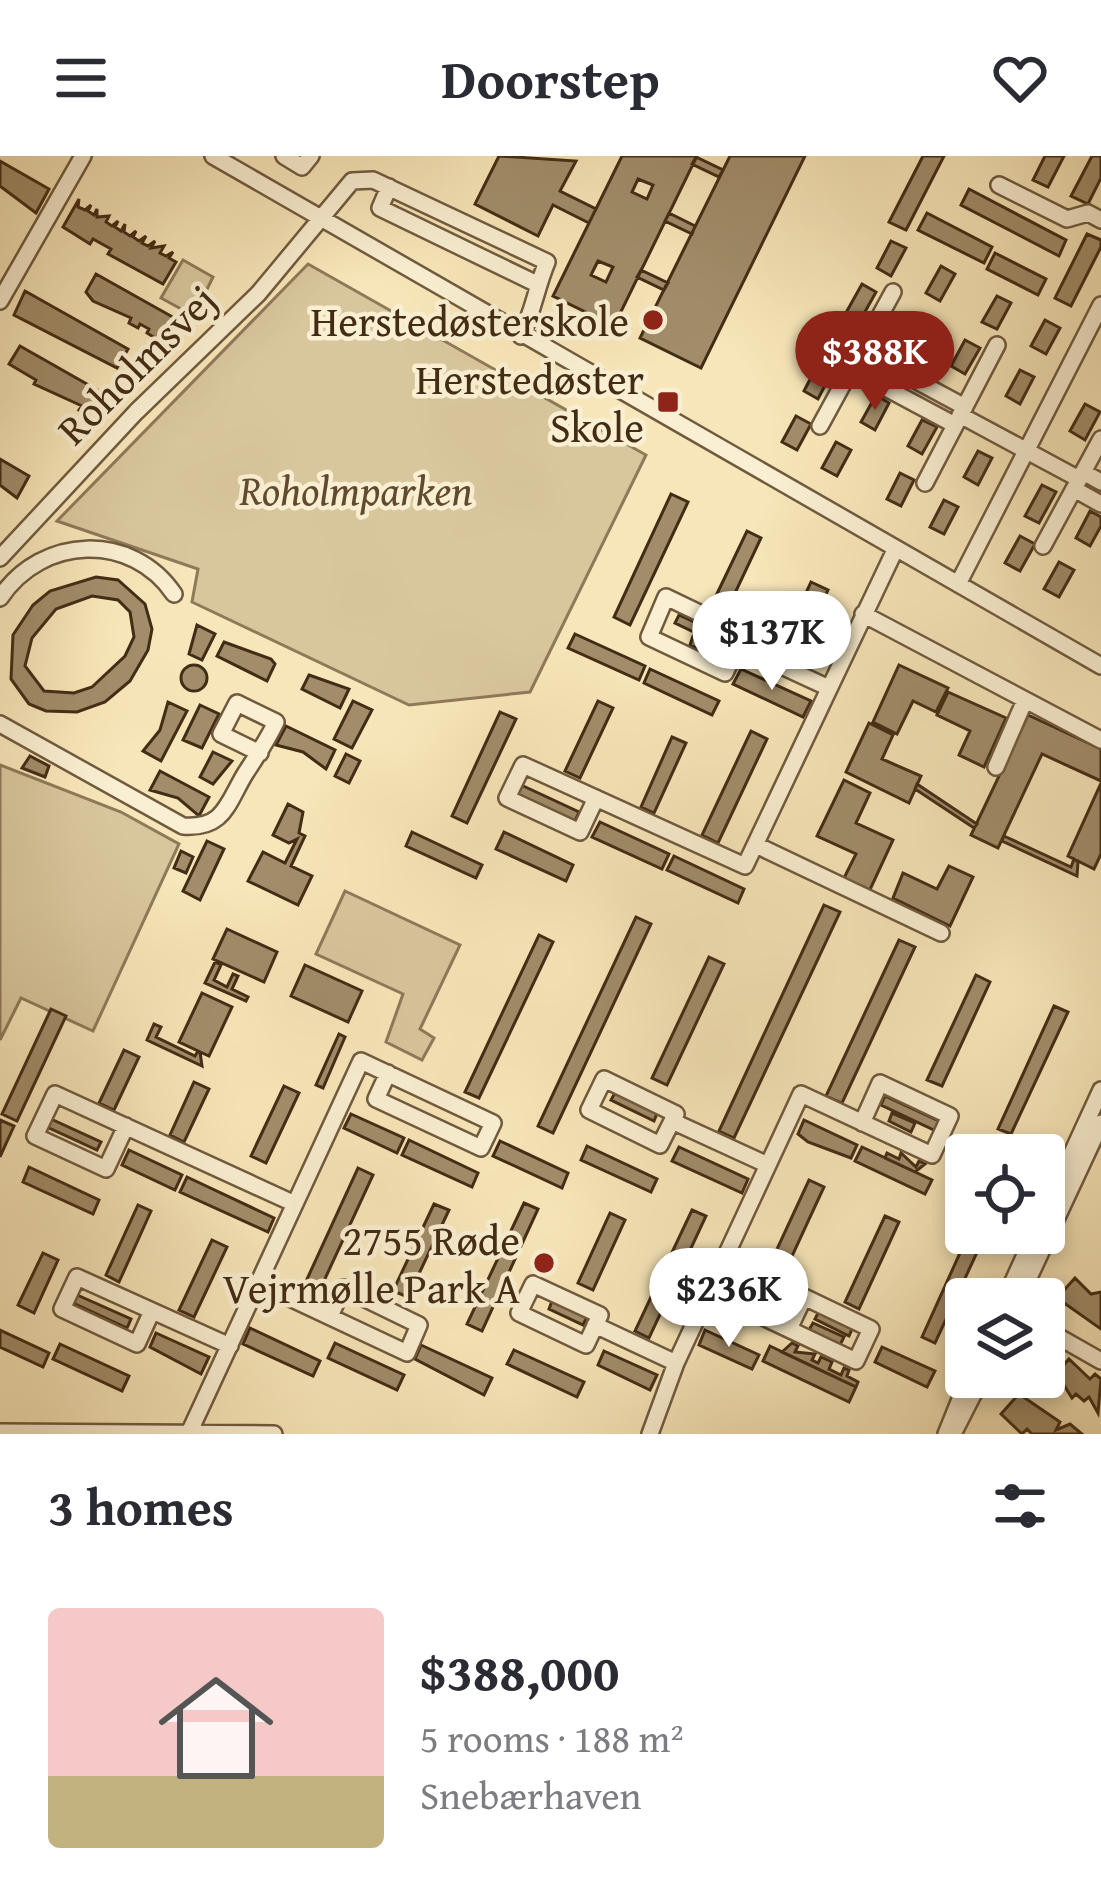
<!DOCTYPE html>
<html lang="en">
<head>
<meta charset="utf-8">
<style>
  :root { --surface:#fff; --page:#f7f7f7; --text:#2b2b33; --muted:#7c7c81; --line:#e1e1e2; --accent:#8f2418 }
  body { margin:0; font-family:"Gentium Book Plus",serif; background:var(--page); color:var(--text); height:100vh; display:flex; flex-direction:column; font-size:45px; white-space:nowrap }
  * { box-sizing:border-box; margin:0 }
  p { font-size:39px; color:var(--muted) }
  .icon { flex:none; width:66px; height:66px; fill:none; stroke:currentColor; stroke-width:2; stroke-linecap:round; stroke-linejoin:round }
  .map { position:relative; height:1278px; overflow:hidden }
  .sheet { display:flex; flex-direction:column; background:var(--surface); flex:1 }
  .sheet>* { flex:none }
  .buttons { position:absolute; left:945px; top:978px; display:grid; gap:24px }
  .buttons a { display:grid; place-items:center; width:120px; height:120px; border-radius:12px; background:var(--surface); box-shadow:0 6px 18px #0003; font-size:60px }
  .price { position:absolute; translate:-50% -102px; padding:0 27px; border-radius:42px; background:#fff; color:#222; font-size:39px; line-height:78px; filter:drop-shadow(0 3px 6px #0008) }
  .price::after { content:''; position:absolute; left:50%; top:72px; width:36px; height:27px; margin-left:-18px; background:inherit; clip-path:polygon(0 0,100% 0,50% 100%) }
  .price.current { background:var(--accent); color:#fff }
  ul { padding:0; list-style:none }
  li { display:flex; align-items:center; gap:36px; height:300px; padding:0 48px }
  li+li { border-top:3px solid var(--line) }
  li span { display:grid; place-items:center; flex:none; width:336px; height:240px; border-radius:12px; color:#555 }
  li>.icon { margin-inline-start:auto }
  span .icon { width:144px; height:144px; fill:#fffc; stroke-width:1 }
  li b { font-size:51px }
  h2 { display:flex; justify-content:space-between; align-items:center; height:144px; padding:0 48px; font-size:51px }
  header { display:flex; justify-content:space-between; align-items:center; height:156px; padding:0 48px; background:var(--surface); font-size:54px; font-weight:600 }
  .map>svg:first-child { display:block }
  .green { fill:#d8c69d; stroke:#8e7959; stroke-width:3 }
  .building { fill:#a18d6a; stroke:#432c15; stroke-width:3; fill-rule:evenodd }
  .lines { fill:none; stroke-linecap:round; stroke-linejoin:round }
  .minor-casing { stroke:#705a3e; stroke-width:20 }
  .minor { stroke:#faefd2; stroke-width:15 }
  .poi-dot { fill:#8f2418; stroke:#faefd2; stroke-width:4.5 }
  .labels { text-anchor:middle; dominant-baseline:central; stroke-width:9; stroke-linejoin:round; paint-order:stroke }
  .poi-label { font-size:42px; fill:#432c15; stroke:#faefd2; text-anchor:end }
  .street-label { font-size:42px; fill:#432c15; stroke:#faefd2 }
  .park-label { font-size:42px; font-style:italic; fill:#614b30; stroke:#faefd2 }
</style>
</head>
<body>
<header><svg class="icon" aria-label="menu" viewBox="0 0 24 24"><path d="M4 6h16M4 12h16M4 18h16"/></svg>Doorstep<svg class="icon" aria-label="heart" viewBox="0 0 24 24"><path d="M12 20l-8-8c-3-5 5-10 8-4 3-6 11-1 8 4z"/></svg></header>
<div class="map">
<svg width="1101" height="1278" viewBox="0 0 1101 1278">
  <rect width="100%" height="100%" fill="#f7e6b9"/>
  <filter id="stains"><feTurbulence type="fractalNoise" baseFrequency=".00167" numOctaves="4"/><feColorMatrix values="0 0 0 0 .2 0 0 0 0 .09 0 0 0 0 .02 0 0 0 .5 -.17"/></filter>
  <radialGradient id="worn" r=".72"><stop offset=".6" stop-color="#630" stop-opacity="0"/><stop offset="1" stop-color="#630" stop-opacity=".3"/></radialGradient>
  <path class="green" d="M183,104l30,17 -19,39 -33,-18z
    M308,108l338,191 -116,237 -121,13 -217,-103 6,-33 -141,-48z
    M0,609l121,47 58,32 -86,187 -72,-33 -21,42z
    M345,735l115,54 -40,84 14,9 -12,22 -36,-18 17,-48 -87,-40z"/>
  <path class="building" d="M499,0l77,5 -16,30 36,18 -7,14 -36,-18 -15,31 -63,-32z
    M622,0h75l-83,170 -61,-30zM638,23l15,6 -6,14 -15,-7zM598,105l15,6 -7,15 -15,-7z
    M730,0h75l-104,212 -61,-30z
    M923,0h21l-38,74 -17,-8z
    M1045,0h19l-16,31 -15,-7z
    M1092,0h9v22l-13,26 -17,-8z
    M696,1l27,13 -4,7 -27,-13z
    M0,5l49,28 -13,24 -36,-27z
    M969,33l97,51 -7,16 -98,-51z
    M79,43l-1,8 7,3 6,-5 -3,6 6,4 3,-6v8l12,-1 -3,6 6,4 6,-5 -3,6 6,4 4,-7 -1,8 6,4 6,-5 -3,6 6,4 7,-5 -4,7 6,3 7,-5 -4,7 13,-2 -4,7 6,3 7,-4 -4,6 7,4 -13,22 -55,-30 3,-5 -18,-10 -3,5 -27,-17z
    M669,57l26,13 -3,8 -27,-13z
    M927,57l65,34 -8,16 -66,-33z
    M1087,78l14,6v7l-30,59 -16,-8z
    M891,85l15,7 -15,28 -14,-8z
    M995,97l51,26 -8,16 -51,-26z
    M941,110l14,8 -15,27 -14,-8z
    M641,114l27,13 -4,7 -27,-13z
    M96,118l82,46 -13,24 -18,-11 2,-4 -9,-5 -2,4 -9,-5 2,-5 -38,-17 -7,-9z
    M862,128l14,8 -15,27 -14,-8z
    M25,135l103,58 -11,19 -103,-53z
    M997,140l14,7 -14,26 -15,-7z
    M919,158l14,8 -14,27 -14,-8z
    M1045,164l15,8 -14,26 -15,-8z
    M965,184l15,8 -15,26 -14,-8z
    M20,190l81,46 -13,23 -9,-5 3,-4 -48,-22 2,-4 -27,-16z
    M818,208l14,8 -14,27 -14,-8z
    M1020,214l14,7 -14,27 -14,-8z
    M876,239l13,8 -14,27 -14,-8z
    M1085,248l15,8 -15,28 -15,-9z
    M796,260l15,8 -14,26 -15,-8z
    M922,264l15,7 -15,27 -14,-8z
    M836,286l15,8 -14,26 -15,-8z
    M978,295l14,7 -14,27 -14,-8z
    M0,303l29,17 -12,22 -17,-13z
    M900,317l14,7 -13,26 -14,-7z
    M1042,329l14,7 -17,31 -14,-7z
    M671,338l17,8 -58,123 -16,-8z
    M944,344l14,7 -14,27 -14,-7z
    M1090,355l11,6v9l-11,20 -14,-8z
    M747,375l14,7 -33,70 -14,-8z
    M1020,380l15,8 -15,27 -15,-8z
    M1059,406l15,8 -15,27 -15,-8z
    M96,421l22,3 27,24 7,25 -4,21 -18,31 -25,21 -28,10 -31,-1 -17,-7 -18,-25 2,-44 20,-30 17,-14zM92,440l26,4 12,12 4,25 -9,19 -33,31 -18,6 -30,-2 -19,-25 7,-28 24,-29z
    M811,426l17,8 -32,69 -17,-8z
    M679,459l50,23 -4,9 -50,-24z
    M197,469l18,9 -13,26 -13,-6z
    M575,478l70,32 -6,14 -71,-32z
    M693,480l26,12 -4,9 -25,-12z
    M224,486l47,17 4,5 -8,17 -50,-25z
    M181 522a13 13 0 1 1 26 0a13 13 0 1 1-26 0Z
    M899,509l49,23 -12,24 -23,-11 -16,33 -24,-12z
    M650,513l69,32 -7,14 -68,-32z
    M741,513l70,32 -8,16 -70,-33z
    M309,519l40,14 -9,19 -38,-19z
    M948,536l58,26 -22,49 -25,-12 11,-24 -33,-16z
    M353,545l19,9 -20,38 -18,-9z
    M598,545l15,7 -33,70 -15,-7z
    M168,546l19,9 -26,50 -18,-10 17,-21z
    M200,549l19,9 -17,34 -19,-8z
    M500,556l16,7 -49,104 -15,-7z
    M1028,559l73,34v32l-59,-27 -44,94 -27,-13z
    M869,567l24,12 -11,24 39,17 -12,27 -63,-31z
    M286,570l49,24 -9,19 -23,-17 -27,-7z
    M751,575l16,8 -49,104 -16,-8z
    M672,581l14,6 -32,70 -13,-6z
    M213,596l19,9 -19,23 -13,-7z
    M346,598l14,7 -11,22 -14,-7z
    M30,600l19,10 -4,11 -23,-9z
    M160,615l49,26 -10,19 -21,-18 -28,-8z
    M844,624l26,13 -14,30 37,17 -25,54 -26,-12 14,-28 -39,-18z
    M1101,627v71l-7,15 -26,-13z
    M519,628l60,28 -4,9 -60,-28z
    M917,628l60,40 -3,4 -59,-39z
    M288,648l15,8 -4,21 6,3 -14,30 21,10 -14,29 -50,-24 15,-29 22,11 12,-24 -8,4 -16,-8z
    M600,666l69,32 -7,15 -70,-32z
    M412,676l70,33 -6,13 -70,-32z
    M504,676l69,33 -7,16 -70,-32z
    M1004,680l67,31 3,-8 4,3 -1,14 -75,-35z
    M207,685l17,8 -24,51 -17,-9z
    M181,695l12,6 -7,16 -12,-5z
    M674,700l70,33 -6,14 -71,-33z
    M949,710l24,11 -23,49 -57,-28 10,-25 34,16z
    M824,749l16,7 -106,226 -15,-7z
    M636,761l15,7 -98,209 -15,-7z
    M227,773l50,23 -13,30 -51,-23z
    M539,779l14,7 -74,156 -14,-6z
    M899,784l16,7 -73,156 -16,-7z
    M709,801l15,7 -57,121 -15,-7z
    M215,806l6,3 -7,15 13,7 6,-13 5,2 -6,13 16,8 -2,4 -41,-18z
    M305,809l57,26 -14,31 -57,-26z
    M976,819l14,7 -48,104 -15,-6z
    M202,837l30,14 -23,49 -9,-4 2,14 -55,-26 7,-16 7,3 -5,10 39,19 3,-5 -19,-9z
    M1054,850l14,6 -57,122 -13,-5z
    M51,853l15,7 -49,105 -15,-7z
    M339,878l6,3 -22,51 -7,-3z
    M124,894l15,7 -25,53 -15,-7z
    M194,926l15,7 -25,53 -14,-7z
    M284,930l15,7 -33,70 -15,-7z
    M616,935l42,20 -4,10 -43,-21z
    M885,940l56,26 -5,9 -55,-26z
    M892,957l23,10 -4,9 -22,-11z
    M351,958l53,24 -7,15 -53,-25z
    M51,963l50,23 -4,8 -50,-23z
    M0,964l14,6 -14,31z
    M804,964l53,25 -6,13 -43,-16 -10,-8z
    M409,984l69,33 -6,14 -70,-32z
    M500,985l68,32 -6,15 -69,-32z
    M956,986l6,3 21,10h-17v9l-16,-8z
    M587,990l70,33 -6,13 -70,-32z
    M679,991l69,32 -6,14 -70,-32z
    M862,991l70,33 -7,14 -70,-33z
    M129,994l53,25 -7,15 -53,-25z
    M887,997l12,6 2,-6 15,14 3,-6 6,3 -10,8 -30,-14z
    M29,1011l70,33 -6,14 -70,-32z
    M358,1012l15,7 -56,121 -15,-6z
    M187,1021l87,41 -6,14 -88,-40z
    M809,1024l15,7 -56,121 -15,-7z
    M524,1047l14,6 -56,122 -15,-7z
    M434,1048l15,6 -41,87 -15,-6z
    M138,1049l13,6 -32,71 -13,-7z
    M692,1054l14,6 -57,122 -14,-7z
    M610,1057l15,7 -32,70 -15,-7z
    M885,1060l14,6 -40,87 -14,-7z
    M969,1077h17l-51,110 -13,-6z
    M212,1084l15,7 -33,70 -15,-7z
    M43,1097l15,7 -24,53 -16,-8z
    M1075,1122l16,16 10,-2v37l-44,-31z
    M75,1138l56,25 -4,9 -56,-26z
    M552,1145l35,16 -4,8 -34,-16z
    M819,1155l34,16 -4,9 -34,-17z
    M813,1167l31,14 -4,8 -31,-15z
    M250,1172l70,33 -7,15 -70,-32z
    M0,1174l49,23 -6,14 -43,-20z
    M705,1174l54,25 -7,14 -53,-24z
    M156,1177l53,24 -8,17 -51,-27z
    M335,1187l69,32 -7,15 -69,-32z
    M792,1187l6,3 -3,6 20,2 -3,6 6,3 3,-6 11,5 -3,7 12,6 3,-7 5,2 -2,6 11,6 -2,5 -74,-35z
    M60,1188l69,32 -7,15 -69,-32z
    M421,1189l71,33 -8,17 -69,-36z
    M770,1190l86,41 -7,15 -86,-41z
    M882,1191l53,24 -8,16 -52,-25z
    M514,1194l70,32 -7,15 -70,-33z
    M604,1195l53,24 -7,15 -52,-25z
    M1069,1203l21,20 5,-5 6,5 -3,34 -9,-16 -5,4 -8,-7 -4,4 -10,-16 -4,4 -7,-7z
    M1019,1238l41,28 -4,8 14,-6 12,10h-50l-5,-5 -5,5 -21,-20z"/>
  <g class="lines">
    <g class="minor-casing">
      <path id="minor" d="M213,0l888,510
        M284,0l18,11 9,-11
        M999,29l68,34 21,-6 13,7
        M389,31l-9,21 157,76
        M0,145l83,-145
        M822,174l143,77
        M813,193l142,76
        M960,259l119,64
        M820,270l73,-134
        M1083,316l18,10
        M925,327l72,-138
        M1074,333l27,15
        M1043,390l58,-107
        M0,402l136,-146 122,-118 94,-113 21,-1 174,82c-11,26 -13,48 -26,74
        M958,428l143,-279
        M666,441l77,37 -18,39 -76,-36z
        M0,442c42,-63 132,-66 174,-4
        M863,458l238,126
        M738,490l91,42
        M0,568l183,102c41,3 44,-22 62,-52 11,-17 22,-33 31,-52l-39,-19 -16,31 39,19
        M996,611l29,-67
        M596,642l-16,34 -73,-34 16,-33 222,101 150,-316
        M756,689l185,88
        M672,965l-12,24 -71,-35 15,-31 72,35 -4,7 96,44
        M126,970l-20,43 -71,-33 20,-42c80,36 160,73 240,110
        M1044,1058l57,-124
        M258,1127l149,70 12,-28 -76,-37 -13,28
        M533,1128l67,31 -14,30 -67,-32z
        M710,1136l146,69 15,-32 -67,-32 -15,32
        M1005,1143l30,-66
        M1019,1143l82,-176
        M152,1155l-15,33 -75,-35 15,-32c51,23 102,46 153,69
        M595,1169l81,38
        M1057,1180l44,25
        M0,1276l274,2
        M189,1277l172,-372 132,62 -12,25 -105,-49 12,-26
        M650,1278l26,-71 125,-269 131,61 18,-39 -70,-33 -18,40
        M946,1278l23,-57
        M953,1278l29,-57"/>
    </g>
    <use href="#minor" class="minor"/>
  </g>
  <g class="poi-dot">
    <circle cx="653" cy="164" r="12"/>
    <rect x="656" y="234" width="24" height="24" rx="6"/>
    <circle cx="544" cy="1107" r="12"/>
  </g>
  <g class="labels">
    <g class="poi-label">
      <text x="629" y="164">Herstedøsterskole</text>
      <text x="644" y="222">Herstedøster<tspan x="644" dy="48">Skole</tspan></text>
      <text x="520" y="1083">2755 Røde<tspan x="520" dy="48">Vejrmølle Park A</tspan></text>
    </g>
    <g class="street-label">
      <text transform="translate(136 208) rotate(-45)">Roholmsvej</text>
    </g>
    <g class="park-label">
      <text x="356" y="333">Roholmparken</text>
    </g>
  </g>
  <rect width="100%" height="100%" filter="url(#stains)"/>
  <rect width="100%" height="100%" fill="url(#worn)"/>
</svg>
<div class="buttons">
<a><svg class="icon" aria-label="locate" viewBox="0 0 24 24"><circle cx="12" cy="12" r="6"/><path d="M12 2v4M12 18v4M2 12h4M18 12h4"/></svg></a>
<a><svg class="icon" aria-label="layers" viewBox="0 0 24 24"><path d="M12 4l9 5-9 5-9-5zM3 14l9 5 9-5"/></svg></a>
</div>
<b class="price current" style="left:875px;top:257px">$388K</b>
<b class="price" style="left:772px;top:537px">$137K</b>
<b class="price" style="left:729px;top:1194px">$236K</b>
</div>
<section class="sheet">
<h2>3 homes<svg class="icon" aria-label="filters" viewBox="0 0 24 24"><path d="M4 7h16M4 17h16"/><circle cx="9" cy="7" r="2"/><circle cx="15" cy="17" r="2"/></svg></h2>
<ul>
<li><span style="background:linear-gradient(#f6c9c9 70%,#c2b280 0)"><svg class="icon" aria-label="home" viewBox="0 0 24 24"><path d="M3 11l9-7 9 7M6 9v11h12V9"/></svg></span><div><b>$388,000</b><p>5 rooms · 188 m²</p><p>Snebærhaven</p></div></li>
</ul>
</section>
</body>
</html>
